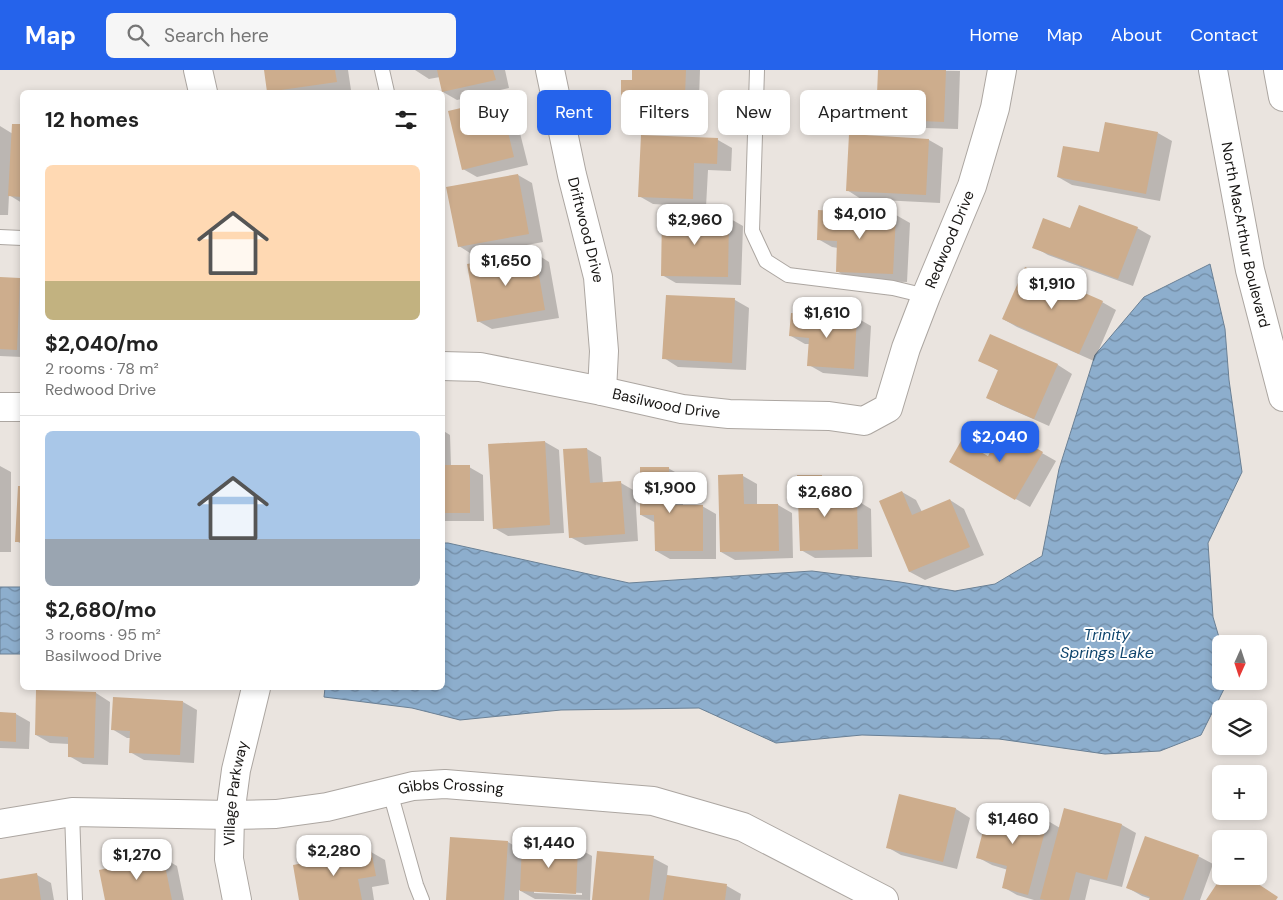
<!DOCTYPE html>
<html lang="en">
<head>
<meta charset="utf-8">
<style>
  :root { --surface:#fff; --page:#f6f6f6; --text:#222; --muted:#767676; --line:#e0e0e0; --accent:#2563eb }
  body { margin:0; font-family:"DM Sans",sans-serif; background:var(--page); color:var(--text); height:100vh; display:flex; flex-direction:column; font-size:19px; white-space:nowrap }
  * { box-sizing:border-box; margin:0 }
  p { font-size:16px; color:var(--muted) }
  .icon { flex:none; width:28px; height:28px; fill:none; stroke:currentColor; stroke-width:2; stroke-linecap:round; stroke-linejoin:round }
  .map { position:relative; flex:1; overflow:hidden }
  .sheet { position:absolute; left:20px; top:20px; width:425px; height:600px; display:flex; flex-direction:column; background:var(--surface); border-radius:8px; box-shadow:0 2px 8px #0003 }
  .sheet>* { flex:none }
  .guide { position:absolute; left:460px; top:20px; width:475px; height:45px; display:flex; gap:10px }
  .needle { width:32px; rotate:183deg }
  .buttons { position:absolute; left:1212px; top:565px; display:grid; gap:10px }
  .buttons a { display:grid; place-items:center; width:55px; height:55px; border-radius:8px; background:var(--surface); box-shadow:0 2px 8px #0003; font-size:25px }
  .price { position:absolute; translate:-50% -42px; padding:0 11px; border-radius:10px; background:#fff; color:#222; font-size:16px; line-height:32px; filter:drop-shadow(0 1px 2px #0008) }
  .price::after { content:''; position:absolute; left:50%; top:30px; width:15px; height:11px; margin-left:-8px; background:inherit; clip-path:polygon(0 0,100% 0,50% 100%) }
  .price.selected { background:var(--accent); color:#fff }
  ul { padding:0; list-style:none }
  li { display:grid; align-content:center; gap:10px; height:265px; padding:0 25px }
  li+li { border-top:1px solid var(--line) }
  li span { display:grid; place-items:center; height:155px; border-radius:8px; color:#555 }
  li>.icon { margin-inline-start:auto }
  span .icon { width:90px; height:90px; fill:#fffc; stroke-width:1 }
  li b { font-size:21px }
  h2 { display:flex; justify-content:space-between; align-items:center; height:60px; padding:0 25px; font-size:21px }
  .pill { padding:0 18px; border-radius:8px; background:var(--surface); box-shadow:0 2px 8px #0003; font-size:18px; line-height:45px }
  .pill.selected { background:var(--accent); color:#fff }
  header { display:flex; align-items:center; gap:30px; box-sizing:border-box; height:70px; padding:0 25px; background:var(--accent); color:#fff }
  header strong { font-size:24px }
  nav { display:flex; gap:28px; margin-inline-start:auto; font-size:18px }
  .search { width:350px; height:45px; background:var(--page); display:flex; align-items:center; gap:12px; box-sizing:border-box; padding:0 18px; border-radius:8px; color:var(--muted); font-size:19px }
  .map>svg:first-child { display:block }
  .water { fill:url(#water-waves); stroke:#6a8095 }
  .shadow { fill:#0003; fill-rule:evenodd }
  .building { fill:#cdad8d }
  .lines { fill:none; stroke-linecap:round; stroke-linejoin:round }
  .service-casing { stroke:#aca6a1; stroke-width:16 }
  .minor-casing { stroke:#aca6a1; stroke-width:30 }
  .secondary-casing { stroke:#aca6a1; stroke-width:30 }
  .service { stroke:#fff; stroke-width:14 }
  .minor { stroke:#fff; stroke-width:28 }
  .secondary { stroke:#fff; stroke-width:28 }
  .labels { text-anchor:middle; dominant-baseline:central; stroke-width:4; stroke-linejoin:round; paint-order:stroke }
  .street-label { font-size:15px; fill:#171513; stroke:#fff }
  .water-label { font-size:16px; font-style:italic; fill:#10466e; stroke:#fff }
</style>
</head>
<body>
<header>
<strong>Map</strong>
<div class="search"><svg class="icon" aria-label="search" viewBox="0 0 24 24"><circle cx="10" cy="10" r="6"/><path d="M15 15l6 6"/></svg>Search here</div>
<nav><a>Home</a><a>Map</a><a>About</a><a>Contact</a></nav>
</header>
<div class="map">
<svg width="1283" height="830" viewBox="0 0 1283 830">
  <defs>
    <pattern id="water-waves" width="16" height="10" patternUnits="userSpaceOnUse" patternTransform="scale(1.25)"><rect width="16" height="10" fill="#8daecd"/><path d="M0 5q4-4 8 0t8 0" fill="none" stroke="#728ca5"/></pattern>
  </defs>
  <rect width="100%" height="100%" fill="#eae4df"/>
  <path class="water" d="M1210,194l15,65 4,51 13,92 -34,71 5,74 8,27v37h7l-27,54 -41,16 -55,3 -106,-15 -137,-4 -86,8 -77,-35 -138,2 -101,10 -48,-12 -88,-11 1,-9h117l1,-145h5l181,40 183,-12 88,11 55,9 40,-7 47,-28 17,-87 36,-114 49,-58z
    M0,517h22v67h-22z"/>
  <path class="shadow" d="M265,0h83l3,20 -16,2h-66z
    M415,0h90l4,18 -52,12 -14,-8 -3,-15 -11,2z
    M634,0h66l-2,58 -50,-2 -14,-8v-11l-12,-8 11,-17z
    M879,0l81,1 -2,58 -66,-2 -14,-8z
    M500,31l14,8 14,56 -51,12 -14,-8z
    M13,55l9,1v77l-13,-8 -1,20h-8v-89l13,8z
    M1158,63l14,8 -12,60 -88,-16 -14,-8z
    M718,70l14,8 -1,23 -23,-1 -2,37 -53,-3 -14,-8z
    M929,70l14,8 -3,55 -79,-4 -14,-9z
    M518,105l14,8 11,59 -70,13 -14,-9z
    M896,145l14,8 -3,59 -56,-2 -14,-9 1,-23 -6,-1 -14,-8z
    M729,148l14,8 -2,59 -65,-2 -14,-8z
    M1137,158l14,8 -18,50 -85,-31 -14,-8 37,-17z
    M535,183l14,9 10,56 -67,11 -14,-8z
    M0,208l20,1 2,2v76l-22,-1z
    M667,226l68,4 14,8 -3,62 -68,-3 -14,-9z
    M1102,232l14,8 -22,51 -77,-34 -14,-8z
    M792,244l65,4 14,8 -3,51 -45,-4 -14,-8 1,-21h-5l-14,-8z
    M990,266l68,29 14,9 -23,52 -48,-21 -14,-8 12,-26 -19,-11z
    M442,360l8,5 1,32h18l14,8 1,46h-42z
    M1003,361l53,30 -26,46 -79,-45 37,-4z
    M545,372l14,8 5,83 -56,3 -14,-8z
    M587,379l14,8 2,27 18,-1 14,8 3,50 -53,4 -15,-8 -5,-87z
    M0,396l11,6v80h-11z
    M668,398l14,8 1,30h19l14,8v45h-46l-14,-8v-28l-15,-8z
    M743,406l14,8v21h21l14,8 1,45 -58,2 -14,-8z
    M822,406l14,8 1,17 19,-1 15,9 1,48 -57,1 -14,-8 -3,-73z
    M19,417h3v57l-6,-3z
    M902,422l14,8 6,12 28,-12 14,9 20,46 -59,25 -15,-8 -30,-71z
    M38,621l58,2 14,9 -2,63 -25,-1 -14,-8v-12l-19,-1 -14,-8z
    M183,632l14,8 -3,53 -50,-3 -14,-8 1,-14h-4l-15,-9z
    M0,643l16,1 14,8 -1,27 -29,-1z
    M900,726l56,13 14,9 -13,51 -56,-14 -14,-8z
    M991,736l57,15 12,7 5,-18 57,15 14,8 -14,54 -32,-8 -5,21h-51l-17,-5 -14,-8 5,-17 -16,-5 -15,-8z
    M508,772l15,9 55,-3 14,8 -2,44 -55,-1 -16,-9v10h-72zM534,821l48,2v2l-48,-2z
    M371,782l14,8 4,24 -17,3 2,13h-73z
    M1198,786l15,8 -13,36h-50l1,-1 -9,-3 -14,-8z
    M163,788l14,8 7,34h-78z
    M653,788l15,8 -1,10 60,10 14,8 -1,6h-147z
    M37,805l14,8 3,17h-54v-20z"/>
  <path class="building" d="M264,0h71l2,12 -70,10z
    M437,0h56l3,10 -54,12z
    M632,0h54l-2,50 -51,-2v-17l-12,-1v-20h11z
    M878,0h68l-2,52 -68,-3z
    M500,29l14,58 -52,13 -14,-59z
    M1105,52l53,10 -12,62 -89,-17 6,-31 36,6z
    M12,54h10v73l-14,-1z
    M849,64l80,5 -3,56 -80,-4z
    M641,65l77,3 -1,26 -23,-1 -1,36 -55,-2z
    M518,104l11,60 -71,13 -12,-60z
    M1079,135l59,22 -20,52 -86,-31 11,-30 27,10z
    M818,140l78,4 -3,60 -57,-2 1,-31 -20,-1z
    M662,145l67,2 -1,60 -67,-1z
    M535,182l10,58 -68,12 -10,-58z
    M1025,197l78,34 -24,53 -77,-35z
    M0,207l20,1 -3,72 -17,-1z
    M666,225l69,3 -3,65 -70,-4z
    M791,243l66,4 -3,52 -47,-3 2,-28 -20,-2z
    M990,264l68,30 -24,55 -48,-21 12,-28 -20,-9z
    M1003,359l40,23 -28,48 -66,-38 12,-21 27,15z
    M545,371l5,84 -57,4 -5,-85z
    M587,378l3,35 31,-2 4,53 -56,4 -6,-89z
    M442,395h28v48h-28z
    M640,397h29v38h34v46h-48l-1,-36h-14z
    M743,404l1,30h34l1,47 -59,1 -2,-77z
    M797,405h25l1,25 34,-1 1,50 -58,2z
    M18,416h4v56h-7z
    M902,421l10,24 38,-16 20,48 -61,25 -30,-71z
    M36,620l60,2 -2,66 -26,-1v-20l-33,-2z
    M113,627l70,4 -3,54 -51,-2 1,-22 -19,-1z
    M0,642l16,1v29l-16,-1z
    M899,724l57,14 -13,54 -57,-14z
    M990,734l58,16 -20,75 -26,-7 5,-22 -31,-8z
    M1064,738l58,16 -15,56 -31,-8 -7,28h-24l-5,-1z
    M1145,766l54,19 -16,45h-34l1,-3 -24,-9z
    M450,767l58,4 -4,59h-58z
    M522,774l56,3 -2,47 -56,-3z
    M371,780l5,26 -18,3 4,21h-63l-6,-35z
    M597,781l57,5 -5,44h-57z
    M163,786l9,44h-67l-6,-30z
    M37,803l4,27h-41v-21z
    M667,805l60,9 -2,16h-62z
    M1222,806h24l32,21 -2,3h-70z"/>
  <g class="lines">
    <g class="service-casing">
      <path id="service" d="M382,0l5,22
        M757,0l-5,161 14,30 22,14 105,13 33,8
        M0,167l22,1
        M390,722l26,93 6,15
        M72,742l3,88"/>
    </g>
    <g class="minor-casing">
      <g id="minor">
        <path d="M198,0l5,22"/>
        <path id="s1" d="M550,0l22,105 26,102 6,74 -2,40"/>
        <path id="s2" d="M442,296l38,1 122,24 80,18 47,5 100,2 35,5 24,-13 18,-60 20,-52 46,-110 23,-78 7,-38"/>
        <path d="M0,337h22"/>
        <path id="s3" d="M0,754l72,-12 158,3 46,-1 51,-7 86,-21 32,-2 208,17 90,26 141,73"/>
        <path id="s4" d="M237,830l-8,-41 1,-44 6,-45 20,-82"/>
      </g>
    </g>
    <g class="secondary-casing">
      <g id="secondary">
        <path id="s5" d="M1213,0l37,200 33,127"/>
        <path d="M1278,0l5,27"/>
      </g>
    </g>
    <use href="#service" class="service"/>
    <use href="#minor" class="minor"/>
    <use href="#secondary" class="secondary"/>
  </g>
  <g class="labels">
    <g class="street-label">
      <text stroke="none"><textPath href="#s1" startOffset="164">Driftwood Drive</textPath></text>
      <text stroke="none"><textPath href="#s5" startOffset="168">North MacArthur Boulevard</textPath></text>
      <text stroke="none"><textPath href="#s2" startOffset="634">Redwood Drive</textPath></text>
      <text stroke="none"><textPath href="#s2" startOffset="228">Basilwood Drive</textPath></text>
      <text stroke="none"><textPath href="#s3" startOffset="455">Gibbs Crossing</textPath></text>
      <text stroke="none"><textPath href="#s4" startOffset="108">Village Parkway</textPath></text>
    </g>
    <g class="water-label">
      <text x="1107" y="564">Trinity<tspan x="1107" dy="18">Springs Lake</tspan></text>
    </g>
  </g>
</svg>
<div class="buttons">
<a><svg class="needle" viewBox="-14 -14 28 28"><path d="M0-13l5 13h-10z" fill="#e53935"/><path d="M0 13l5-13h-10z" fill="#767676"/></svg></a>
<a><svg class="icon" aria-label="layers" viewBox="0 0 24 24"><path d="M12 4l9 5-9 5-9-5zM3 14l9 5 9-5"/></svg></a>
<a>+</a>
<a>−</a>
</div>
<b class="price" style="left:860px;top:170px">$4,010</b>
<b class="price" style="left:695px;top:176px">$2,960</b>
<b class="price" style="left:506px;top:217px">$1,650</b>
<b class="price" style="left:1052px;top:240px">$1,910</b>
<b class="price" style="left:827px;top:269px">$1,610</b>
<b class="price selected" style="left:1000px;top:393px">$2,040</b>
<b class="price" style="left:670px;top:444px">$1,900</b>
<b class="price" style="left:825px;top:448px">$2,680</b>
<b class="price" style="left:1013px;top:775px">$1,460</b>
<b class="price" style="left:549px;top:799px">$1,440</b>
<b class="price" style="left:334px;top:807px">$2,280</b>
<b class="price" style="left:137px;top:811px">$1,270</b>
<div class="guide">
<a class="pill">Buy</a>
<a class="pill selected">Rent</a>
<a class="pill">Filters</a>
<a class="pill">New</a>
<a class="pill">Apartment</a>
</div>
<section class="sheet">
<h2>12 homes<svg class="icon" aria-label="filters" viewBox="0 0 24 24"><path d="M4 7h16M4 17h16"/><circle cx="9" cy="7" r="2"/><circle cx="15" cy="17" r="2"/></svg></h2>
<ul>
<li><span style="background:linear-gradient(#ffd9b3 75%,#c2b280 0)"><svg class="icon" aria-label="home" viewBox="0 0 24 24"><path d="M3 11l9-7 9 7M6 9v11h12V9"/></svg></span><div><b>$2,040/mo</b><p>2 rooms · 78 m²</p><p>Redwood Drive</p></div></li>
<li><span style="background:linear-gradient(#a9c7e8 70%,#9aa5b1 0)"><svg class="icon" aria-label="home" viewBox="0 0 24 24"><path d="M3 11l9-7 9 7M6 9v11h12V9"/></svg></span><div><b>$2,680/mo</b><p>3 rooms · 95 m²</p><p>Basilwood Drive</p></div></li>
</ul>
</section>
</div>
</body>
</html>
